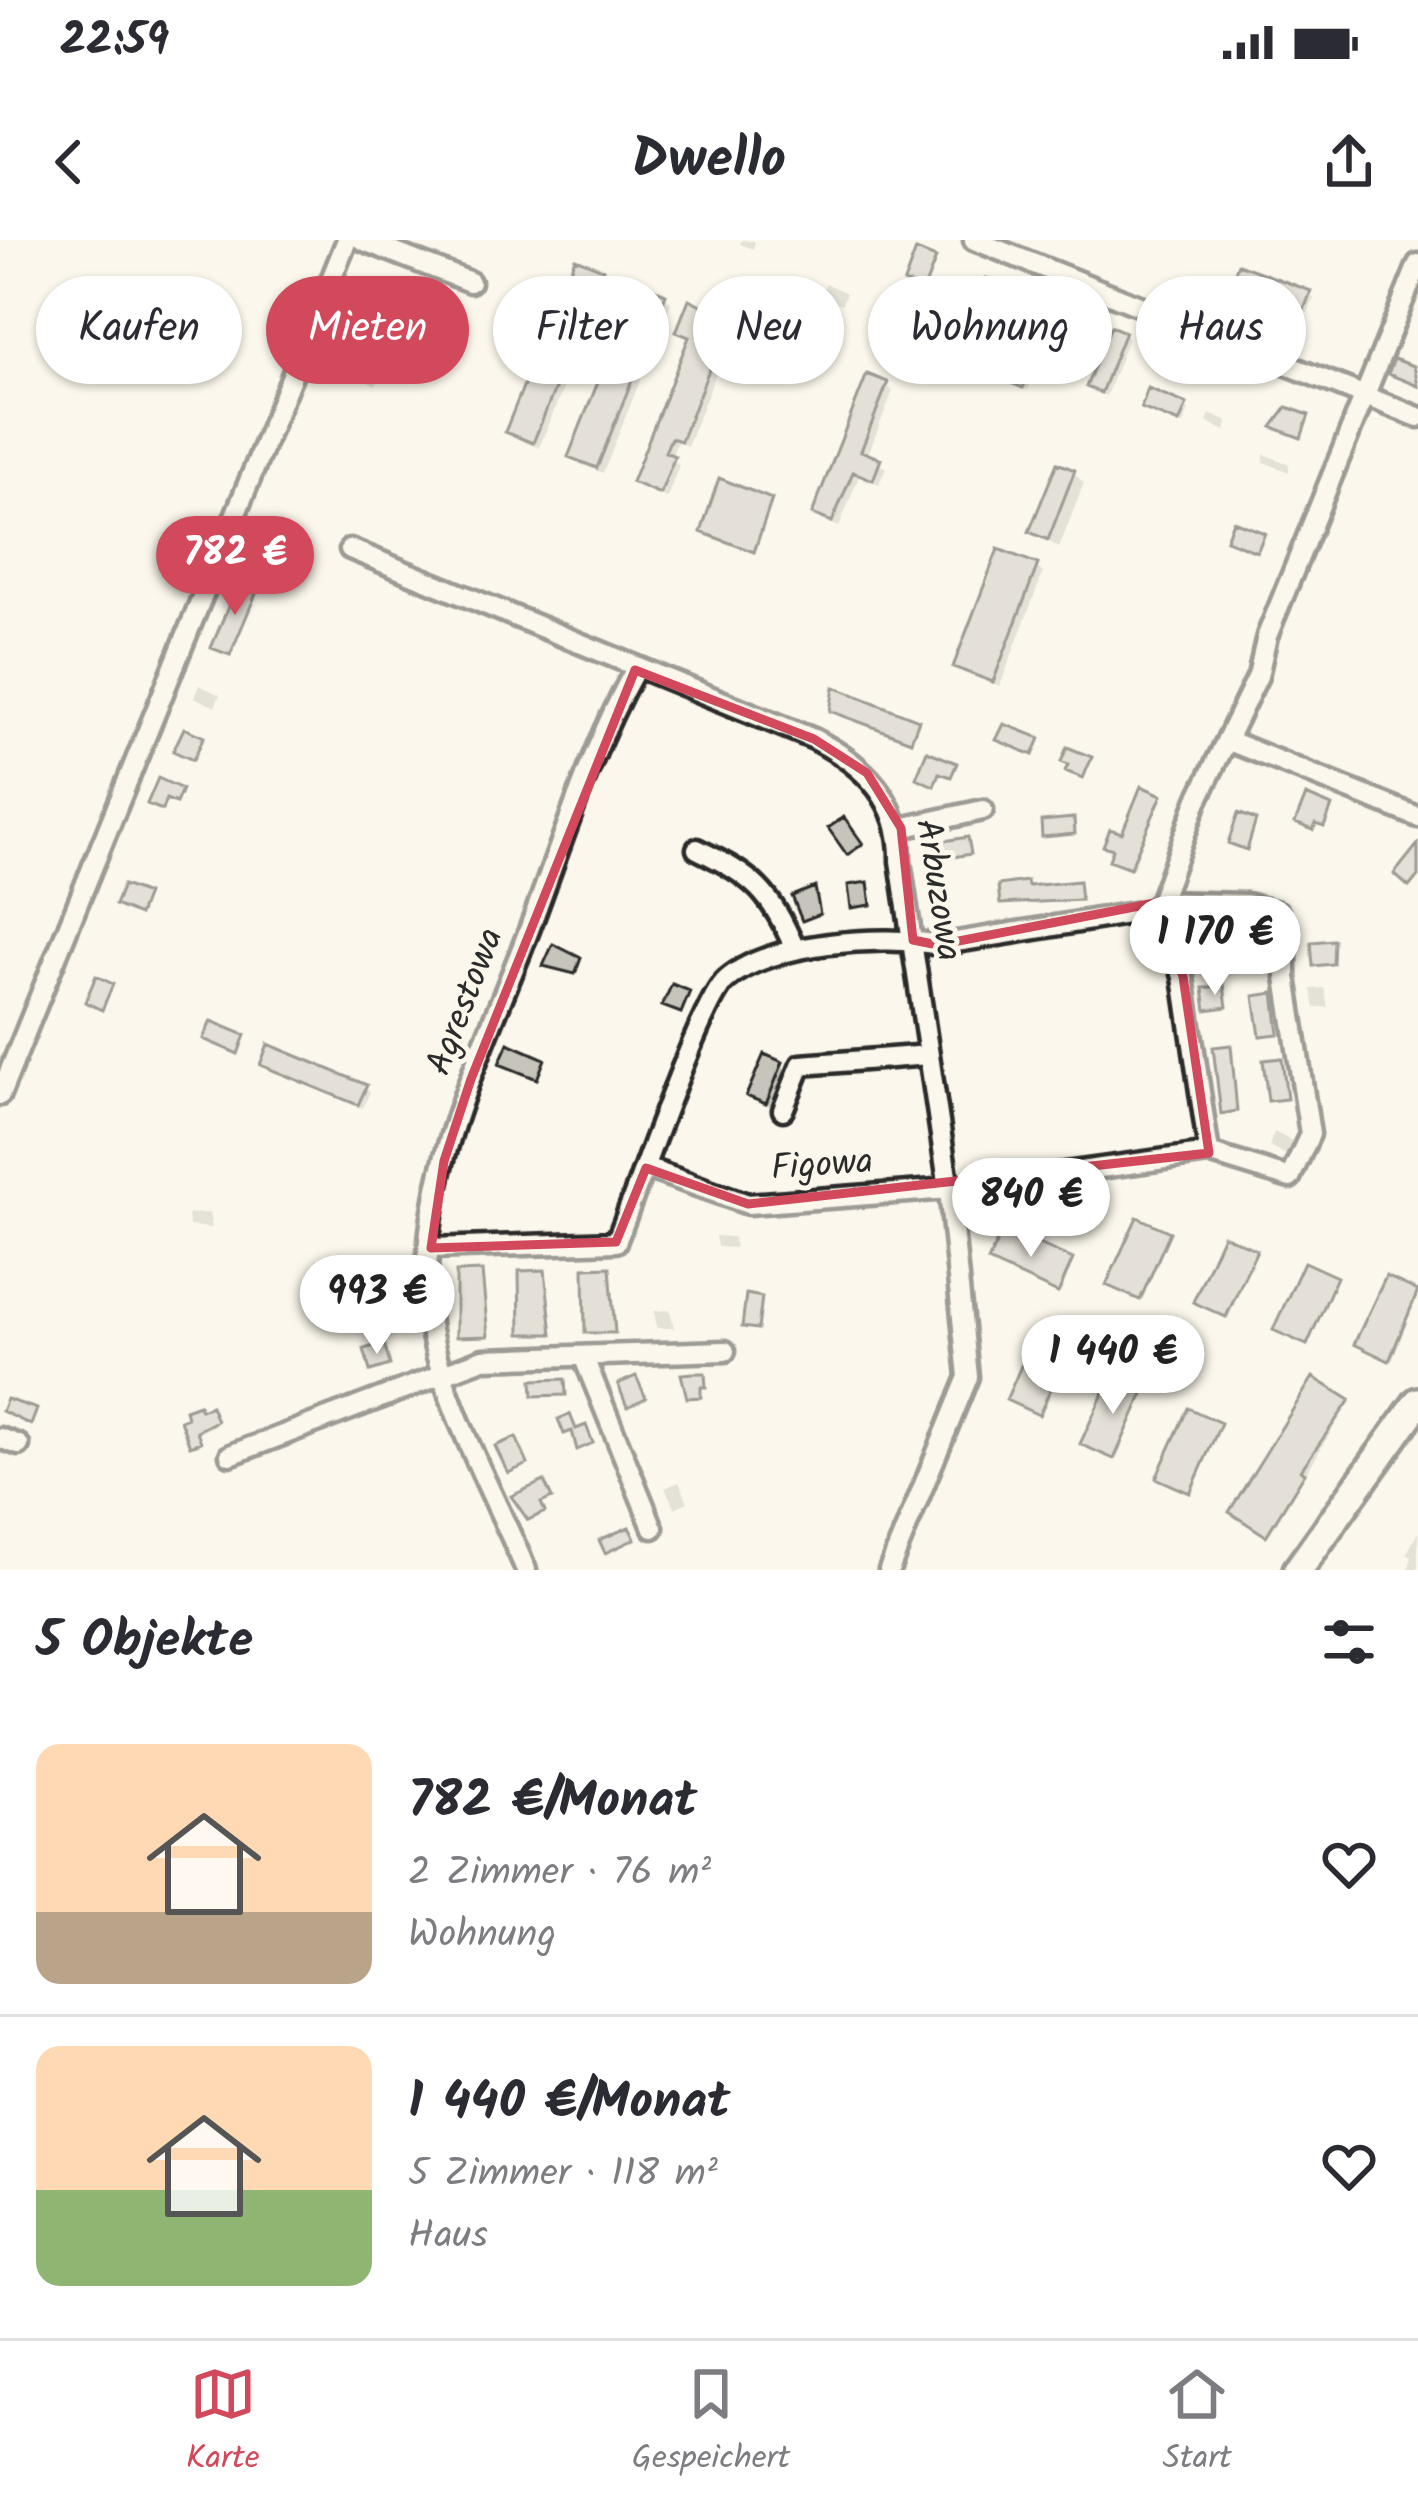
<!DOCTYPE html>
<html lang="de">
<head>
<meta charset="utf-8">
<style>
  :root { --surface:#fff; --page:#f7f7f7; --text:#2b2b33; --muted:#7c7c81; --line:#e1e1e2; --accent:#d1495b }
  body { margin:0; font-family:Kalam,sans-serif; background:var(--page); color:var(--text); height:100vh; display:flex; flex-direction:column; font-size:45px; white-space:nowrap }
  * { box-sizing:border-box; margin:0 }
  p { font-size:39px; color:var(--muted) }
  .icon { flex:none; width:66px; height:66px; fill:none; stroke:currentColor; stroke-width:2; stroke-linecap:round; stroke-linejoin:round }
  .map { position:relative; height:1330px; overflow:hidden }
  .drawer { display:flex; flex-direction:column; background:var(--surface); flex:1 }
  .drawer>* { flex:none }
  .banner { position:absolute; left:36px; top:36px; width:1347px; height:108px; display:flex; gap:24px }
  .price { position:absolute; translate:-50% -102px; padding:0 27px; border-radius:42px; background:#fff; color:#222; font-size:39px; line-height:78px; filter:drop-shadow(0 3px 6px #0008) }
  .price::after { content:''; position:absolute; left:50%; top:72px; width:36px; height:27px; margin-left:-18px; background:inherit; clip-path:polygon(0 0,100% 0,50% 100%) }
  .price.selected { background:var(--accent); color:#fff }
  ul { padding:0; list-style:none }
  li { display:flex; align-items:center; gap:36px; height:300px; padding:0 36px }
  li+li { border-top:3px solid var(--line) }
  li span { display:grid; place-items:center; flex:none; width:336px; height:240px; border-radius:24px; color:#555 }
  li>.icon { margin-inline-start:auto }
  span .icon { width:144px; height:144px; fill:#fffc; stroke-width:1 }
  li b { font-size:51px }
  h2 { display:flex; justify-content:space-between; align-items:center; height:144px; padding:0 36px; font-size:51px }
  .pill { padding:0 42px; border-radius:54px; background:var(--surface); box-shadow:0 3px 9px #0004; font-size:42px; line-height:108px }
  .pill.selected { background:var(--accent); color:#fff }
  .status { display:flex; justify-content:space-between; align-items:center; height:84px; padding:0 60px; background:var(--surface); direction:ltr }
  .status svg { height:33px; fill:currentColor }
  header { display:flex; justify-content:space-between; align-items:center; height:156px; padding:0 36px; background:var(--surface); font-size:54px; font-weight:700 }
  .dock { display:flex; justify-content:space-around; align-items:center; height:168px; border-top:3px solid var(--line); background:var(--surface); font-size:33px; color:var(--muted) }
  .dock a { display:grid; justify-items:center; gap:6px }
  .dock .selected { color:var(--accent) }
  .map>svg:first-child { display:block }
  .shadow { fill:#0003 }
  .building { fill:#c7c4bc; stroke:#2b2b2b; stroke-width:3 }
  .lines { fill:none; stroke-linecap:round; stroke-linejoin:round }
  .street-casing { stroke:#2b2b2b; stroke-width:27 }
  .primary-casing { stroke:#2b2b2b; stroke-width:36 }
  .street { stroke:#fbf7ec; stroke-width:18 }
  .primary { stroke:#fbf7ec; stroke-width:27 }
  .marked { fill:none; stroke:#d1495b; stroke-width:9; stroke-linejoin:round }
  .labels { text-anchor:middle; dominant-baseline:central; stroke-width:10; stroke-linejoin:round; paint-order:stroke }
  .street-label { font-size:36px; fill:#2b2b2b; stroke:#fbf7ec }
</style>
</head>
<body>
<div class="status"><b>22:59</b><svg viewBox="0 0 49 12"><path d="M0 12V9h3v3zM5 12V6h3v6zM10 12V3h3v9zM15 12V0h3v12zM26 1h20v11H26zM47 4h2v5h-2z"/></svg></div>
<header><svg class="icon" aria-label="back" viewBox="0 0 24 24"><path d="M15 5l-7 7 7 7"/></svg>Dwello<svg class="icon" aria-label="share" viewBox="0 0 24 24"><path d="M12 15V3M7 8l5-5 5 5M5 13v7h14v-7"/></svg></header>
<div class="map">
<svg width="1418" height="1330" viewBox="0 0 1418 1330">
  <rect width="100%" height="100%" fill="#fbf7ec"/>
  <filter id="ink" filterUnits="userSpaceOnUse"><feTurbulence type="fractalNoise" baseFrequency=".00833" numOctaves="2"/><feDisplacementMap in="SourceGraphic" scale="24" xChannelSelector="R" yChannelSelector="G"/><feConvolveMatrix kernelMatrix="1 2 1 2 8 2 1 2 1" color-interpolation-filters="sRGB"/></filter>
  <g filter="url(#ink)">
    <path class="shadow" d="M741,0l14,1 -2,8 -13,-5z
      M601,32l7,6 -69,170 -24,-10 -7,-7z
      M1234,42l75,12 5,4 -6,15z
      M826,43l20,10 -4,11 -21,-9z
      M665,56l6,7 -68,170 -25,-10 -6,-6z
      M727,82l7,6 -47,118 -10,-4 -6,16 8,7 -12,33 -25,-10 -7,-6 56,-142 -12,-9z
      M1124,94l4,5 -22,57 -12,-5 -4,-4z
      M934,110l95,21 5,4 -6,15z
      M365,124l16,8 -5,14 -17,-8z
      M886,145l7,6 -26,66 19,11 -7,16 -20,-8 -20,51 -17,-7 -7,-7z
      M1185,167l4,3 -6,15 -35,-14z
      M1210,174l18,8 -3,9 -18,-9z
      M1264,214l25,10v8l-25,-10z
      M1074,233l10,10 -25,65 -26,-16z
      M770,262l-14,51 -49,-20z
      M1037,327l6,6 -43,113 -37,-13 -6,-7z
      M256,351l-24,65 -15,-6z
      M199,445l21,10 -5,12 -21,-10z
      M1160,557l-27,72 -18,-7 8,-25z
      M1078,644l4,17 -79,2z
      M1324,748l4,19 -13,1 -4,-19z
      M1230,808l8,65 -12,2 -2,-3z
      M263,824l102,24 5,4 -7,16z
      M781,825l5,4 -16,37 -16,-6 -4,-5z
      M1274,892l18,9 -6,14 -17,-9z
      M209,973l3,15 -23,-2 -1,-12z
      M1168,995l-26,65 -30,-14z
      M715,996l18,1 2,11 -18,-1z
      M1255,1013l-26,65 -30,-14z
      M1071,1022l-10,31 -67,-30z
      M609,1030l7,64h-26l-2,-2z
      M544,1033l9,62 -28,1 -2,-3z
      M481,1034l8,63 -28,1 -2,-3z
      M1335,1040l-26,65 -30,-14z
      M1387,1040l31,15 -26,66 -32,-15z
      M670,1070l4,18h-17l-3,-17z
      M1069,1107l-27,68 -31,-13z
      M1144,1151l-27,68 -31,-13z
      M1348,1163l-79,133 -34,-22z
      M213,1172l4,12 -20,10 4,10 -6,3 -11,-25z
      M1219,1185l-26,68 -31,-14z
      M679,1242l9,20 -13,6 -10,-20z
      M1418,1292v38h-10l4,-13 -5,-4z"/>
    <path class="building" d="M916,10l20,8 -12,31 -20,-7z
      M575,18l28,11 -70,174 -28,-11z
      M1238,24l73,27 -7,19 -73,-27z
      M986,38l38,14 -8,21 -38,-15z
      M638,42l28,12 -69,174 -29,-11z
      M357,45l23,8 -9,24 -23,-9z
      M414,53l27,15 -6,17 -31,-9z
      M689,59l40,20 -48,122 -10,-3 -6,14 10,4 -15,38 -28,-12 57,-145 -13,-5z
      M1111,86l14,6 -24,61 -15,-6z
      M938,91l93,37 -8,20 -92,-38z
      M1394,119l20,7 4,20 -30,-12z
      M867,134l21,8 -27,69 20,8 -8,21 -20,-8 -21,50 -20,-8z
      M1148,148l39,16 -8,19 -38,-15z
      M1287,167l22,8 -8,23 -29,-11z
      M1057,223l18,7 -27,70 -19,-8z
      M719,238l53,21 -18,53 -53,-20z
      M1233,281l32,12 -8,19 -31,-12z
      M258,292l21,8 -12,28 -20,-9z
      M998,309l40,15 -45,118 -40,-15z
      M239,341l19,8 -28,66 -19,-7z
      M834,447l85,33 -8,21 -81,-30z
      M1004,484l36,14 -7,17 -37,-15z
      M184,488l20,9 -11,23 -20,-9z
      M1067,507l25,10 -9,21 -18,-7 3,-6 -7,-3z
      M927,511l30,12 -6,14 -12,-4 -5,13 -18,-8z
      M158,538l24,11 -6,14 -10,-4 -4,11 -15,-6z
      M1141,546l21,9 -32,73 -21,-8 4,-11 -10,-3 7,-17 12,4z
      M1306,555l26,11 -8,21 -8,-3 -3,6 -18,-7z
      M1238,573l18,7 -9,30 -19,-7z
      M844,577l19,27 -16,11 -19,-27z
      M1074,578l1,16 -33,3 -1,-16z
      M968,597l3,17 -36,6 -3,-17z
      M1418,604v32l-9,11 -15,-13z
      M1027,641l1,5 51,-5 2,19 -81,4 -2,-19z
      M868,642l3,23 -20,3 -3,-23z
      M123,645l24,9 -8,21 -24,-10z
      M815,647l5,27 -18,7 -10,-25z
      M1334,700l-1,24 -20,2 -2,-24z
      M553,704l28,14 -6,16 -32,-8z
      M96,736l17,8 -11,26 -17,-8z
      M672,744l18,7 -9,22 -19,-7z
      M1224,745l3,22 -21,3 -3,-22z
      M1274,753l5,41 -19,2 -6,-40z
      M211,781l34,14 -7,19 -35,-15z
      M508,803l37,16 -8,20 -38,-15z
      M268,804l99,41 -9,20 -98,-40z
      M1231,805l6,66 -16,3 -8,-67z
      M764,814l19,8 -17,42 -20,-8z
      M1282,818l5,41 -19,2 -5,-41z
      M1137,977l33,15 -30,68 -34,-15z
      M1003,988l70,31 -15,34 -70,-32z
      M1223,995l34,15 -31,67 -33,-15z
      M1304,1022l33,15 -30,68 -34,-15z
      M610,1027l5,66h-30l-1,-65z
      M545,1030l7,64h-32l-1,-63z
      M482,1031l6,65 -32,1v-65z
      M1386,1036l32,15 -29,70 -35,-17z
      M746,1054l16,3 -4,32 -16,-2z
      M1037,1090l33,15 -31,70 -33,-15z
      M384,1103l6,22 -20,6 -6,-22z
      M693,1133h12l1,14h-5v10l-14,1 -6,-24z
      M1112,1134l33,15 -31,70 -34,-15z
      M636,1136l10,22 -19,9 -9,-23z
      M1313,1137l37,23 -49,70 4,3 -39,63 -37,-24z
      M565,1139l1,16 -33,1 -1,-16z
      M7,1159l30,10 -6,16 -29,-14z
      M199,1165l2,5 10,-4 6,15 -20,10 4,11 -11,4 -10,-26 7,-3 -2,-7z
      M1188,1168l33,15 -31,70 -34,-15z
      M570,1174l6,15 10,-4 7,18 -16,7 -5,-19 -8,3 -6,-15z
      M516,1197l12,27 -20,9 -13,-27z
      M544,1241l8,17 -11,5 4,9 -17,8 -17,-24z
      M629,1287l6,12 -30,14 -6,-13z"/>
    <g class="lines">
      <g class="street-casing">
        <path id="street" d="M362,0l108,42
          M974,0l444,177
          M350,309l464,190c52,27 87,62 86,122l49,328 19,188 -79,193
          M1229,501l189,76
          M901,588l82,-18
          M697,609c57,28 73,42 98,100
          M0,855l347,-855
          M783,870l18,-45 128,-10
          M1209,913l-26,-176 -23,-75 37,-101 61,-125 9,-40 151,-372
          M431,1008l185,-6c19,-45 84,-239 110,-262 43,-38 158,-46 212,-35l214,-35 8,-8 87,2 31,8 8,19v46l24,157 -20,44 -81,-25 -260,36 -201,15 -102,-36
          M584,1118l69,170
          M0,1198l19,7
          M230,1215l253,-96 242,-8
          M526,1330c-30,-72 -90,-179 -97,-255 -15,-140 60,-274 106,-401 30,-81 58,-168 100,-244"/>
      </g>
      <g class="primary-casing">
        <path id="primary" d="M1298,1330l120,-168"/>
      </g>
      <use href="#street" class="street"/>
      <use href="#primary" class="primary"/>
    </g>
  </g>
  <path d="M0 0H1418V1330H0ZM635,430l179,69 53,34 34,55 12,112 25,5 222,-43 23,75 26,176 -461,51 -102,-36 -30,74 -185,6 13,-87 27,-82z" fill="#fbf7ec" fill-opacity=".55" fill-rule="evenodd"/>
  <path class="marked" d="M635,430l179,69 53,34 34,55 12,112 25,5 222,-43 23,75 26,176 -461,51 -102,-36 -30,74 -185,6 13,-87 27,-82z"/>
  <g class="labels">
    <g class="street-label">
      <text transform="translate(937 650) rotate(81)">Arbuzowa</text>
      <text transform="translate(466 762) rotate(-69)">Agrestowa</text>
      <text transform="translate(822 926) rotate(-4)">Figowa</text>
    </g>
  </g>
</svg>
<b class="price selected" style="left:235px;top:378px">782 €</b>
<b class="price" style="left:1215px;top:758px">1 170 €</b>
<b class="price" style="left:1031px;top:1020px">840 €</b>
<b class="price" style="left:377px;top:1117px">993 €</b>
<b class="price" style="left:1113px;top:1177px">1 440 €</b>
<div class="banner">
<a class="pill">Kaufen</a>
<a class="pill selected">Mieten</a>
<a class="pill">Filter</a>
<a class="pill">Neu</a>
<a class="pill">Wohnung</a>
<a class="pill">Haus</a>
</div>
</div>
<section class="drawer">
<h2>5 Objekte<svg class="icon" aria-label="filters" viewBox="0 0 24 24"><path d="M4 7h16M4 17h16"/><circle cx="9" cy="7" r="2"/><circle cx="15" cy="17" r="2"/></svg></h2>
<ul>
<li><span style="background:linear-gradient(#ffd9b3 70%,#b9a48a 0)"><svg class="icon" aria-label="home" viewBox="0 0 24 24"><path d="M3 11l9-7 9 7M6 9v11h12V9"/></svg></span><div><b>782 €/Monat</b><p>2 Zimmer · 76 m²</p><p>Wohnung</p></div><svg class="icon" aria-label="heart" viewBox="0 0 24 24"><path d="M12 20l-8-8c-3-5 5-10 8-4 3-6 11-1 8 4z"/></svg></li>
<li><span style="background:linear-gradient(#ffd9b3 60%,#8fb573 0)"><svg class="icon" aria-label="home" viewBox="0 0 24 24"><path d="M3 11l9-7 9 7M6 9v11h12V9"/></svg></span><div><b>1 440 €/Monat</b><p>5 Zimmer · 118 m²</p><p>Haus</p></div><svg class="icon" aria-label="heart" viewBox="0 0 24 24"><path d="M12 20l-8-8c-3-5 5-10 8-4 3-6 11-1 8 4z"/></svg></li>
</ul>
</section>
<nav class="dock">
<a class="selected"><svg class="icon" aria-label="map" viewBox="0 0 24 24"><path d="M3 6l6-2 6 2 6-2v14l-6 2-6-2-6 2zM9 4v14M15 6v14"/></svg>Karte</a>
<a><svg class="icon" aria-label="saved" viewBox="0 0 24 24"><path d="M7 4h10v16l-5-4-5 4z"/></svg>Gespeichert</a>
<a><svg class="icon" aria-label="home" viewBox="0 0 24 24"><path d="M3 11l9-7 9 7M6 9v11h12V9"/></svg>Start</a>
</nav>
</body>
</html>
